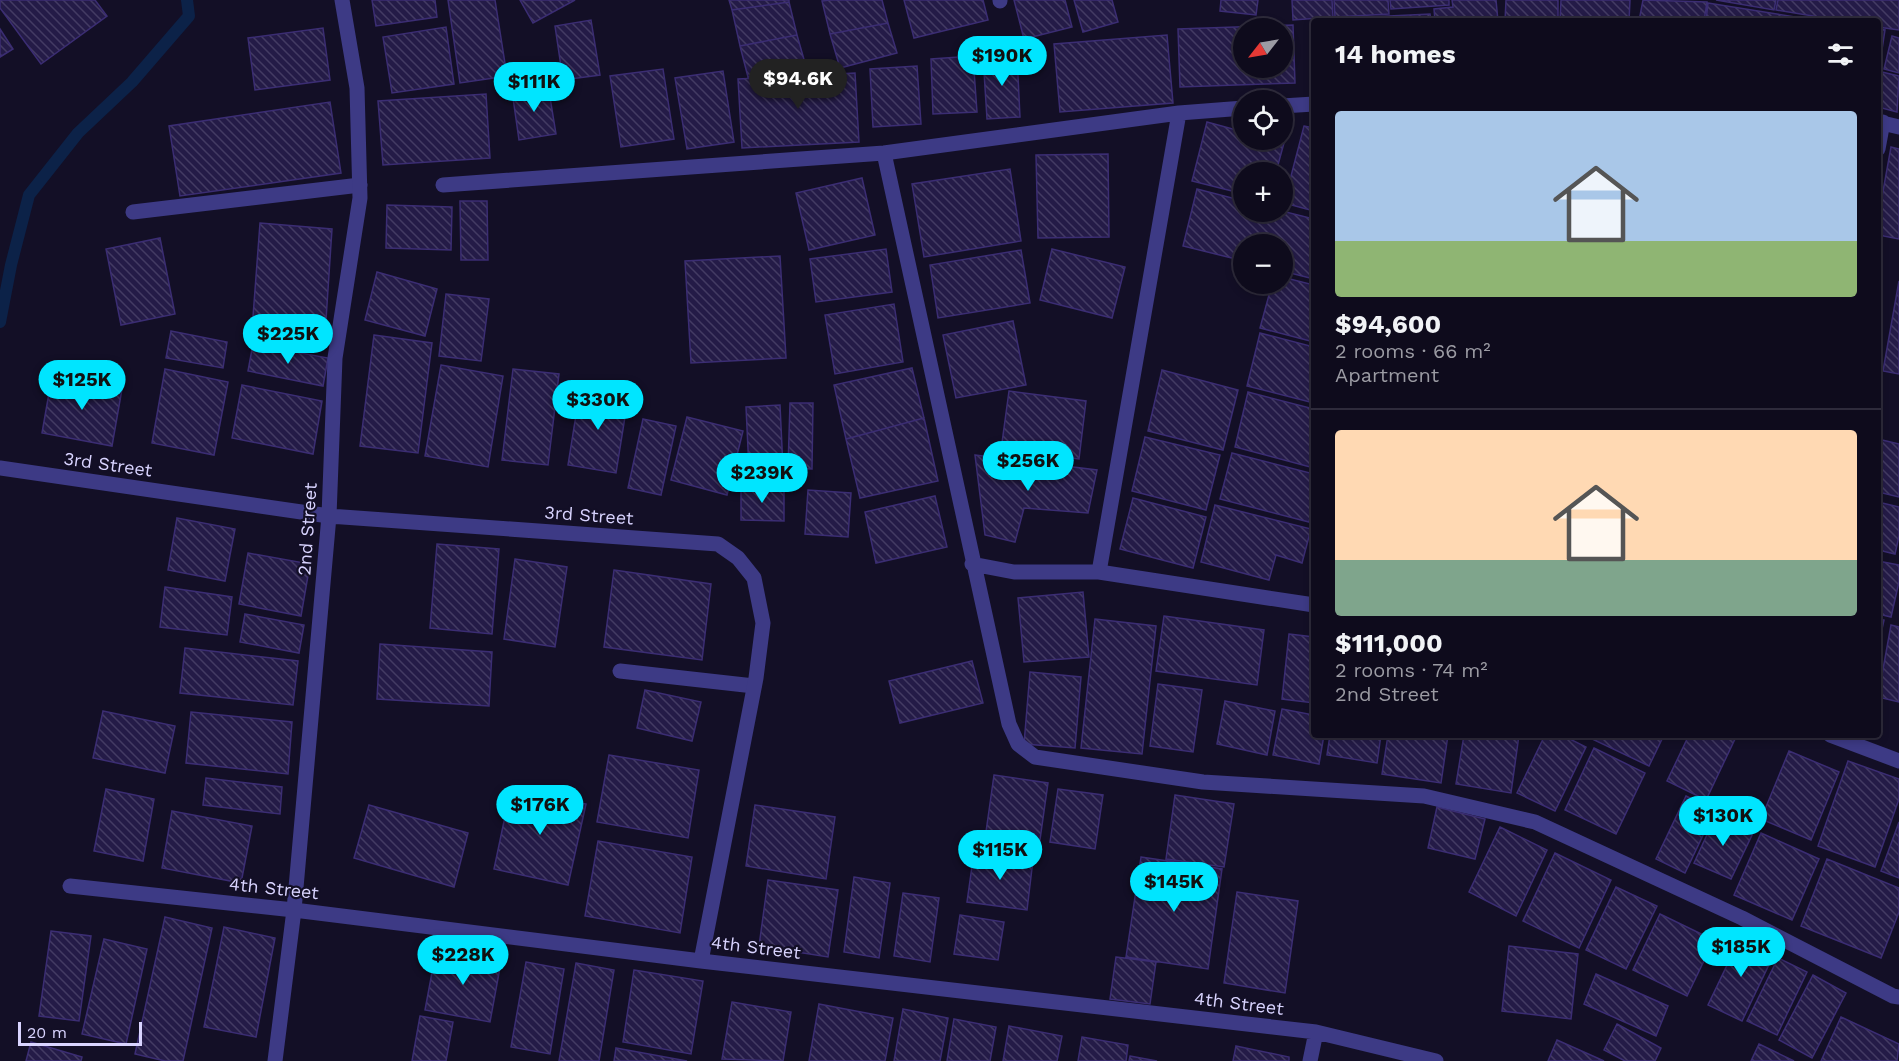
<!DOCTYPE html>
<html lang="en">
<head>
<meta charset="utf-8">
<style>
  :root { --surface:#0e0b1c; --page:#1c1929; --text:#f1f3f6; --muted:#9b9ba3; --line:#2e2b3b; --accent:#00e5ff }
  body { margin:0; font-family:"Work Sans",sans-serif; background:var(--page); color:var(--text); height:100vh; display:flex; flex-direction:column; font-size:22px; white-space:nowrap }
  * { box-sizing:border-box; margin:0 }
  p { font-size:20px; color:var(--muted) }
  .icon { flex:none; width:33px; height:33px; fill:none; stroke:currentColor; stroke-width:2; stroke-linecap:round; stroke-linejoin:round }
  .map { position:relative; flex:1; overflow:hidden }
  .drawer { position:absolute; left:1311px; top:18px; width:570px; height:720px; display:flex; flex-direction:column; background:var(--surface); border-radius:6px; box-shadow:0 3px 9px #0003,0 0 0 2px var(--line) }
  .drawer>* { flex:none }
  .needle { width:39px; rotate:239deg }
  .tools { position:absolute; left:1233px; top:18px; display:grid; gap:12px }
  .tools a { display:grid; place-items:center; width:60px; height:60px; border-radius:50%; background:var(--surface); box-shadow:0 3px 9px #0003,0 0 0 2px var(--line); font-size:30px }
  .scale { position:absolute; left:18px; bottom:15px; width:124px; box-sizing:border-box; padding-left:6px; border:3px solid #d9d4ff; border-top:0; font-size:16px; line-height:21px; white-space:nowrap; color:#d9d4ff; -webkit-text-stroke:4px #130f26; paint-order:stroke }
  .price { position:absolute; translate:-50% -51px; padding:0 14px; border-radius:21px; background:var(--accent); color:#111; font-size:20px; line-height:39px; filter:drop-shadow(0 2px 3px #0008) }
  .price::after { content:''; position:absolute; left:50%; top:36px; width:18px; height:14px; margin-left:-9px; background:inherit; clip-path:polygon(0 0,100% 0,50% 100%) }
  .price.active { background:#222; color:#fff }
  ul { padding:0; list-style:none }
  li { display:grid; align-content:center; gap:12px; height:318px; padding:0 24px }
  li+li { border-top:2px solid var(--line) }
  li span { display:grid; place-items:center; height:186px; border-radius:6px; color:#555 }
  li>.icon { margin-inline-start:auto }
  span .icon { width:108px; height:108px; fill:#fffc; stroke-width:1 }
  li b { font-size:26px }
  h2 { display:flex; justify-content:space-between; align-items:center; height:72px; padding:0 24px; font-size:26px }
  .map>svg:first-child { display:block }
  .lines { fill:none; stroke-linecap:round; stroke-linejoin:round }
  .stream { stroke:#0c2248; stroke-width:12 }
  .building { fill:url(#building-back-hatch); stroke:#3b2d73; stroke-width:1.5; fill-rule:evenodd }
  .service { stroke:#3d3a85; stroke-width:15 }
  .minor { stroke:#3d3a85; stroke-width:15 }
  .labels { text-anchor:middle; dominant-baseline:central; stroke-width:4.5; stroke-linejoin:round; paint-order:stroke }
  .street-label { font-size:18px; fill:#d9d4ff; stroke:#130f26 }
</style>
</head>
<body>
<div class="map">
<svg width="1899" height="1061" viewBox="0 0 1899 1061">
  <defs>
    <pattern id="building-back-hatch" width="6" height="6" patternUnits="userSpaceOnUse" patternTransform="scale(1.5)"><rect width="6" height="6" fill="#241b47"/><path d="M-1 5l2 2M0 0l6 6M5-1l2 2" fill="none" stroke="#433b63"/></pattern>
  </defs>
  <rect width="100%" height="100%" fill="#130f26"/>
  <g class="lines">
    <path class="stream" d="M0,322l11,-57 18,-70 49,-62 54,-51 57,-66 -2,-16"/>
  </g>
  <path class="building" d="M0,0h95l12,16 -66,48 -41,-56z
    M372,0h63l2,17 -61,9z
    M448,0h47l12,76 -47,7z
    M520,0h55l-42,23z
    M729,0h60v2l-57,8z
    M830,0h52l6,23 -58,11 -8,-33z
    M904,0h79l5,20 -74,18z
    M1014,0h51l7,27 -48,12z
    M1074,0h38l6,22 -35,10z
    M1221,0h37l-2,15 -36,-4z
    M1292,0h40l1,17 -40,3z
    M1334,0h54l1,14 -54,3z
    M1390,0h59v5l-58,4z
    M1452,0h44l2,21h-63l-1,-12 19,-2z
    M1506,0h52v21h-53z
    M1561,0h69l-1,21h-69z
    M1643,0l64,2 -3,19h-65z
    M1716,0h60l-2,10z
    M1778,0h121v30l-21,-3v-6h-35l-67,-11z
    M789,2l8,33 -57,11 -8,-36z
    M1708,3l112,18h-114z
    M1430,14l1,7h-61l-1,-4z
    M591,20l9,55 -37,5 -8,-54z
    M888,23l9,30 -57,15 -10,-34z
    M1293,25l2,58 -115,4 -2,-58zM1244,28h38v40h-38z
    M446,27l8,57 -62,9 -9,-56z
    M323,28l7,52 -75,10 -7,-52z
    M0,29l13,20 -13,8z
    M1878,29l7,1 -7,46z
    M797,35l8,28 -57,14 -8,-31z
    M1167,35l6,68 -113,9 -6,-68z
    M1892,36l7,2v35l-15,-4z
    M1017,55l3,62 -33,2 -4,-63z
    M973,56l4,56 -44,2 -2,-55z
    M917,66l4,58 -48,3 -3,-58z
    M663,69l11,70 -53,8 -11,-71z
    M723,71l11,71 -47,7 -12,-71z
    M1882,72l17,4 -2,36 -19,-5z
    M855,73l4,69 -117,6 -4,-69z
    M548,85l8,49 -37,6 -7,-49z
    M486,94l4,64 -107,7 -5,-64z
    M330,102l11,71 -161,23 -11,-70z
    M1207,122l37,10v8h28l12,3 -8,29h-32v22l-52,-13z
    M1304,126l10,2v83l-30,-8z
    M1891,147l8,2v90l-21,-4v-16z
    M1108,154l1,83 -71,1 -2,-83z
    M1010,169l11,72 -97,16 -12,-73z
    M862,178l13,57 -66,15 -13,-57z
    M1197,189l47,12v11l38,-1 32,8v60l-32,-8v-27h-38v17l-61,-15z
    M460,201h27l1,59h-27z
    M387,205l65,2 -1,43 -65,-2z
    M260,223l72,6 -7,106 -73,-5z
    M160,238l15,76 -54,11 -15,-76z
    M886,249l6,43 -76,10 -6,-43z
    M1052,249l73,18 -13,51 -72,-18z
    M1021,250l9,53 -92,15 -8,-53z
    M780,256l6,102 -95,5 -6,-102z
    M377,272l60,17 -12,47 -60,-16z
    M1282,277l32,8v57l-54,-14 12,-44h10z
    M1899,281v93l-16,-3z
    M446,294l43,5 -8,62 -42,-5z
    M894,304l9,58 -68,12 -10,-59z
    M1013,321l13,64 -70,13 -13,-63z
    M171,331l56,11 -4,26 -57,-10z
    M1260,333l54,14v56l-67,-17z
    M374,335l58,8 -14,110 -58,-7z
    M253,344l75,14 -5,28 -75,-15z
    M441,365l62,11 -15,91 -63,-11z
    M912,368l12,50 -78,21 -12,-54z
    M165,369l63,13 -14,73 -62,-12z
    M513,369l46,5 -11,91 -46,-5z
    M1162,370l76,20 -15,60 -75,-19z
    M52,376l70,13 -10,57 -70,-13z
    M242,385l80,16 -9,53 -81,-16z
    M580,390l48,8 -12,75 -48,-8z
    M1009,391l77,10 -7,58 -78,-9z
    M1248,392l66,17v59l-79,-21z
    M790,403h23l-1,66 -24,-1z
    M780,405l3,63 -34,2 -3,-63z
    M687,417l56,14 -16,64 -56,-15z
    M924,418l14,63 -78,17 -14,-59z
    M643,419l33,7 -15,69 -33,-7z
    M1145,437l75,18 -14,55 -74,-19z
    M1878,439l21,5v53l-21,-5z
    M1232,453l82,21v27l-5,21 -89,-23z
    M975,455l122,15 -9,43 -64,-5 -9,34 -30,-7z
    M741,487l43,1v33l-43,-1z
    M808,490l43,3 -3,44 -43,-3z
    M935,496l12,51 -71,16 -11,-51z
    M1133,498l73,19 -13,51 -73,-19z
    M1878,502l21,5v29l-4,18 -17,-4z
    M1215,505l96,24 -9,34 -26,-8 -7,25 -68,-18z
    M177,518l58,11 -10,52 -57,-11z
    M437,544l62,5 -7,85 -62,-6z
    M248,553l62,11 -9,52 -62,-12z
    M515,559l52,8 -12,80 -51,-8z
    M1878,561l21,4v17l-8,35 -13,-3z
    M614,570l97,14 -9,76 -98,-13z
    M165,587l67,10 -5,38 -67,-8z
    M1083,592l6,65 -65,5 -6,-64z
    M245,614l59,11 -5,28 -59,-11z
    M1164,616l100,14 -7,55 -101,-14z
    M1095,619l61,7 -14,128 -61,-6z
    M1878,619l6,1 -6,27z
    M1891,625l8,2v75l-21,-5z
    M1289,634l25,3v66l-32,-4z
    M380,644l112,8 -3,54 -112,-7z
    M185,648l113,13 -5,44 -113,-12z
    M972,661l11,42 -83,20 -11,-42z
    M1030,672l51,5 -6,71 -51,-4z
    M1158,684l44,6 -9,62 -43,-6z
    M645,690l56,12 -9,39 -55,-13z
    M1225,701l50,10 -8,44 -50,-11z
    M1282,709l32,6v20h10l-5,29 -46,-9z
    M103,711l72,15 -10,47 -72,-15z
    M191,712l101,10 -4,52 -102,-11z
    M1330,735h51l-4,28 -50,-8z
    M1388,735h60l-7,48 -59,-9z
    M1464,735h55l-8,58 -55,-9z
    M1545,735h17l24,12 -31,64 -38,-18z
    M1594,735h70l-15,31 -57,-27z
    M1689,735l47,2 -30,63 -39,-19z
    M1594,748l51,25 -29,61 -51,-24z
    M1789,751l50,21 -28,68 -50,-21z
    M609,755l90,15 -11,68 -91,-16z
    M1848,761l51,18v20l-24,68 -57,-21z
    M994,775l54,8 -10,71 -54,-8z
    M206,778l76,9 -2,27 -77,-9z
    M511,788l75,16 -18,81 -74,-16z
    M106,789l48,10 -11,62 -49,-10z
    M1058,789l45,6 -8,54 -45,-7z
    M1175,795l59,9 -10,63 -58,-8z
    M1686,796l29,14 -30,63 -29,-14z
    M369,805l99,28 -14,54 -100,-29z
    M755,805l80,12 -9,62 -80,-13z
    M1437,807l48,12 -10,40 -47,-11z
    M172,811l80,15 -11,57 -79,-15z
    M1716,815l37,18 -22,46 -37,-16z
    M1899,822v56l-18,-7z
    M1500,827l47,23 -31,66 -47,-24z
    M1761,833l58,26 -27,61 -58,-25z
    M598,841l94,16 -12,76 -95,-17z
    M974,852l59,8 -6,50 -60,-8z
    M1555,853l56,27 -32,68 -56,-27z
    M1141,857l81,12 -14,100 -82,-12z
    M1827,859l72,29v24l-18,46 -80,-32z
    M854,877l36,6 -11,75 -35,-6z
    M768,880l70,10 -10,67 -69,-11z
    M1616,887l41,19 -31,63 -40,-19z
    M1237,892l61,9 -13,92 -61,-10z
    M903,893l36,5 -9,64 -36,-6z
    M1660,914l54,26 -27,56 -54,-26z
    M960,915l44,7 -6,38 -44,-6z
    M165,917l47,11 -29,133h-18l-30,-7z
    M224,927l51,11 -19,99 -52,-10z
    M51,931l40,5 -12,85 -40,-5z
    M1741,936l34,16 -33,69 -34,-16z
    M104,939l43,10 -21,95 -44,-10z
    M1509,946l69,8 -7,65 -69,-8z
    M436,951l65,11 -11,60 -65,-12z
    M1116,957l40,5 -6,42 -40,-5z
    M1778,958l29,14 -30,63 -30,-14z
    M526,962l38,7 -14,85 -39,-7z
    M576,963l38,7 -15,91h-40z
    M634,970l69,11 -12,73 -68,-12z
    M1596,974l72,32 -12,30 -72,-32z
    M1813,975l33,18 -34,65 -33,-18z
    M732,1002l59,10 -8,49 -61,-2z
    M819,1004l74,14 -8,43h-76z
    M903,1009l45,9 -8,43h-46z
    M420,1016l33,6 -7,39h-34z
    M1841,1017l58,27 -2,17h-76z
    M954,1019l42,8 -6,34h-43z
    M1617,1024l44,24 -6,13h-30l-21,-11z
    M1009,1026l53,10 -5,25h-54z
    M1082,1037l46,8 -2,16h-48z
    M1557,1040l47,21h-56z
    M31,1042l51,15 -1,4h-55z
    M1759,1044l35,17h-43z
    M1236,1046l53,11v4h-56z
    M616,1048l71,13h-73z
    M1130,1056l27,5h-28z"/>
  <g class="lines">
    <path class="service" d="M133,212l227,-27
      M620,671l134,15"/>
    <path class="minor" d="M1000,0v1
      M1282,106l32,-2
      M1878,122l21,5
      M1878,149l5,-27
      M884,153l125,571 9,20 17,13 168,25 221,14 111,26 207,96 151,78 6,1
      M443,185l441,-32 295,-40 65,-5
      M0,468l329,48 389,28 20,14 16,20 9,45 -7,55 -55,283
      M972,564l42,8h85l215,33
      M1099,572l80,-459
      M1830,735l69,26
      M70,886l224,24 407,51 615,71 120,29
      M275,1061l19,-151 35,-394 6,-158 25,-160 -3,-110 -15,-88
      M1310,1061l6,-29"/>
  </g>
  <g class="labels">
    <g class="street-label">
      <text transform="translate(108 464) rotate(8)">3rd Street</text>
      <text transform="translate(589 515) rotate(4)">3rd Street</text>
      <text transform="translate(307 529) rotate(-86)">2nd Street</text>
      <text transform="translate(274 888) rotate(6)">4th Street</text>
      <text transform="translate(756 947) rotate(7)">4th Street</text>
      <text transform="translate(1239 1003) rotate(7)">4th Street</text>
    </g>
  </g>
</svg>
<div class="tools">
<a><svg class="needle" viewBox="-14 -14 28 28"><path d="M0-13l5 13h-10z" fill="#e53935"/><path d="M0 13l5-13h-10z" fill="#9b9ba3"/></svg></a>
<a><svg class="icon" aria-label="locate" viewBox="0 0 24 24"><circle cx="12" cy="12" r="6"/><path d="M12 2v4M12 18v4M2 12h4M18 12h4"/></svg></a>
<a>+</a>
<a>−</a>
</div>
<div class="scale">20 m</div>
<b class="price" style="left:1002px;top:87px">$190K</b>
<b class="price active" style="left:798px;top:110px">$94.6K</b>
<b class="price" style="left:534px;top:113px">$111K</b>
<b class="price" style="left:288px;top:365px">$225K</b>
<b class="price" style="left:82px;top:411px">$125K</b>
<b class="price" style="left:598px;top:431px">$330K</b>
<b class="price" style="left:1028px;top:492px">$256K</b>
<b class="price" style="left:762px;top:504px">$239K</b>
<b class="price" style="left:540px;top:836px">$176K</b>
<b class="price" style="left:1723px;top:847px">$130K</b>
<b class="price" style="left:1000px;top:881px">$115K</b>
<b class="price" style="left:1174px;top:913px">$145K</b>
<b class="price" style="left:1741px;top:978px">$185K</b>
<b class="price" style="left:463px;top:986px">$228K</b>
<section class="drawer">
<h2>14 homes<svg class="icon" aria-label="filters" viewBox="0 0 24 24"><path d="M4 7h16M4 17h16"/><circle cx="9" cy="7" r="2"/><circle cx="15" cy="17" r="2"/></svg></h2>
<ul>
<li><span style="background:linear-gradient(#a9c7e8 70%,#8fb573 0)"><svg class="icon" aria-label="home" viewBox="0 0 24 24"><path d="M3 11l9-7 9 7M6 9v11h12V9"/></svg></span><div><b>$94,600</b><p>2 rooms · 66 m²</p><p>Apartment</p></div></li>
<li><span style="background:linear-gradient(#ffd9b3 70%,#7fa58c 0)"><svg class="icon" aria-label="home" viewBox="0 0 24 24"><path d="M3 11l9-7 9 7M6 9v11h12V9"/></svg></span><div><b>$111,000</b><p>2 rooms · 74 m²</p><p>2nd Street</p></div></li>
</ul>
</section>
</div>
</body>
</html>
